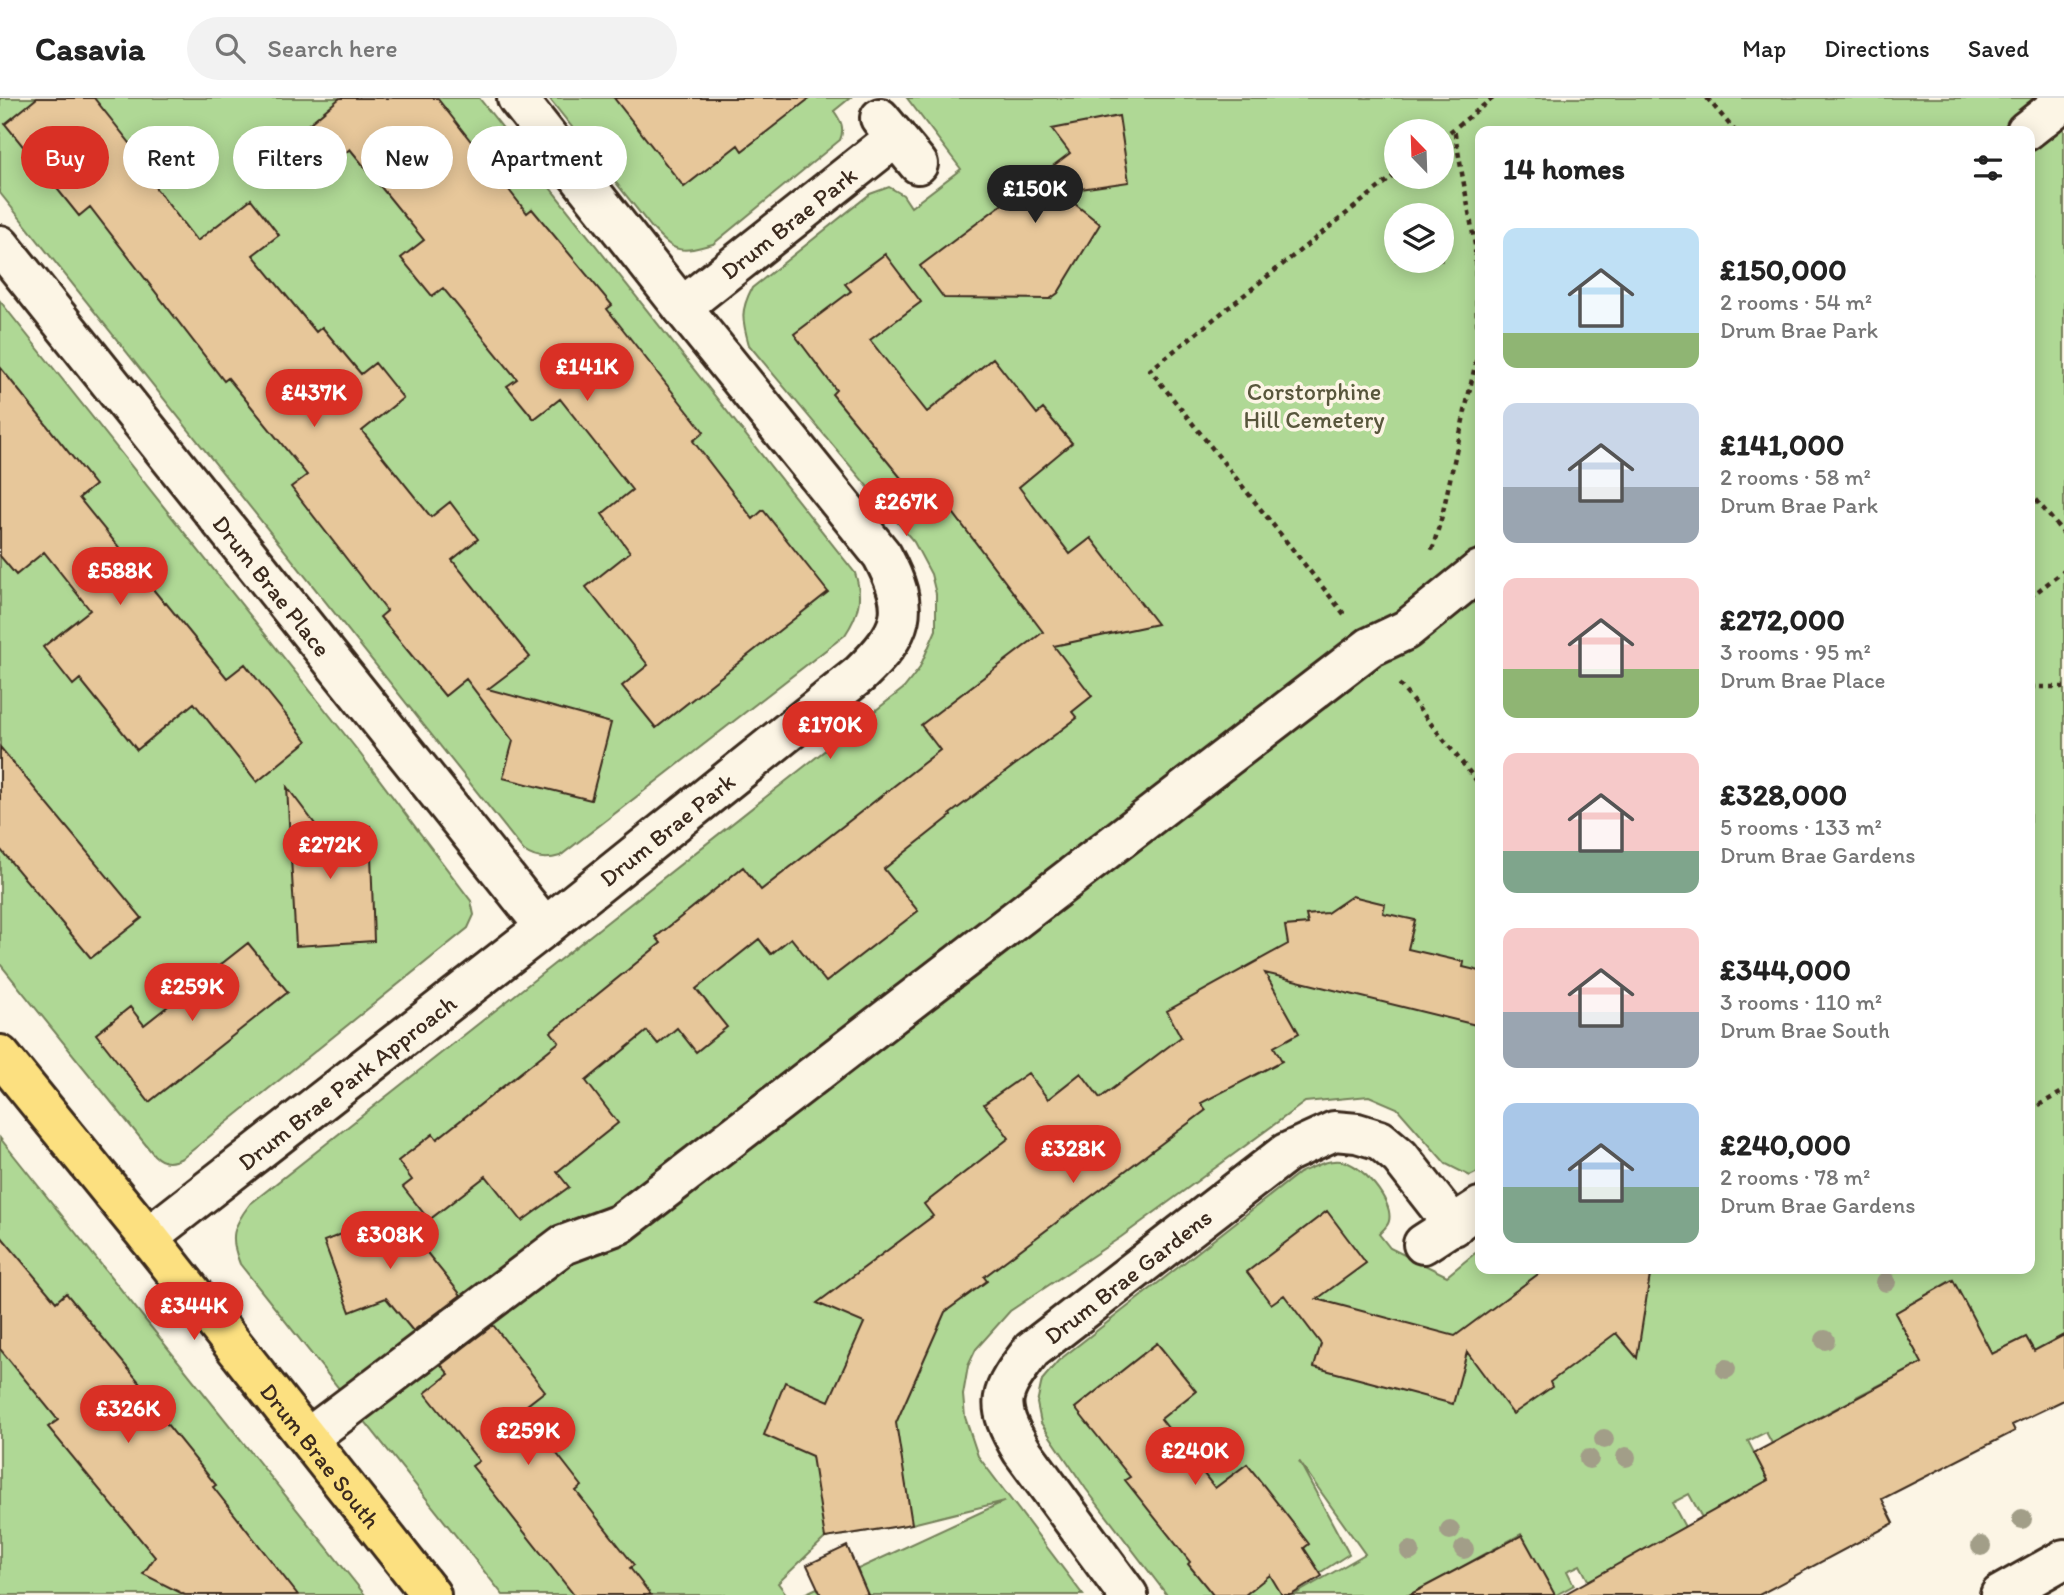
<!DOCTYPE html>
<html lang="en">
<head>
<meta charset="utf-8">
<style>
  :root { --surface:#fff; --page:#f2f2f2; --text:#222; --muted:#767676; --line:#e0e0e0; --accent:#d93025 }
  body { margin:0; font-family:Itim,sans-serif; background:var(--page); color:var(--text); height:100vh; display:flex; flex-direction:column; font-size:26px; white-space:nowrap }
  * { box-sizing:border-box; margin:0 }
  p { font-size:23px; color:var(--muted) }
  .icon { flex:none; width:38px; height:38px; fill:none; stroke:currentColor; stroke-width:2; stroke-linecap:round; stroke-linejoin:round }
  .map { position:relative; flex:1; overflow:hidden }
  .drawer { position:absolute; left:1475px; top:28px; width:560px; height:1148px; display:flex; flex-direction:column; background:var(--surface); border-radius:14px; box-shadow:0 4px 18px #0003 }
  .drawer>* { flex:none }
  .hud { position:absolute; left:21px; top:28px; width:665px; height:63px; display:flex; gap:14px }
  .needle { width:46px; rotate:337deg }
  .tools { position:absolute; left:1384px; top:21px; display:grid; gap:14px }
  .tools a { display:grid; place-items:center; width:70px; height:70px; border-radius:50%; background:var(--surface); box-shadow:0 4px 18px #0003; font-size:35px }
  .price { position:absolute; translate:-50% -60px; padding:0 16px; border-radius:24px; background:var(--accent); color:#fff; font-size:23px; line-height:46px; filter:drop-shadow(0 2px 4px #0008) }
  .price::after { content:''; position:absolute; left:50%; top:42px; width:21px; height:16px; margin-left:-10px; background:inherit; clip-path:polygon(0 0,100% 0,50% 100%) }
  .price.selected { background:#222; color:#fff }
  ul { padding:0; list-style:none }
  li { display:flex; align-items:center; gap:21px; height:175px; padding:0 28px }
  li span { display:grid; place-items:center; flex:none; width:196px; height:140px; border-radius:14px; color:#555 }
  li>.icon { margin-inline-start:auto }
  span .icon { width:84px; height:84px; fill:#fffc; stroke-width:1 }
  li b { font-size:30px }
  h2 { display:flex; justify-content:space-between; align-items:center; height:84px; padding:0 28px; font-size:30px }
  .tag { padding:0 24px; border-radius:32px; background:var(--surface); box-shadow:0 4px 18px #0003; font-size:24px; line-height:63px }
  .tag.selected { background:var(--accent); color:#fff }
  header { display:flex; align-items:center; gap:42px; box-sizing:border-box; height:98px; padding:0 35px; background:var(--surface); border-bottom:2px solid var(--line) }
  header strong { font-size:33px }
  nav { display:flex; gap:38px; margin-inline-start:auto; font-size:24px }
  .search { width:490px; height:63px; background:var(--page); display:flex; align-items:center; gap:18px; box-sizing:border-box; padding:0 24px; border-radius:38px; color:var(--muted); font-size:26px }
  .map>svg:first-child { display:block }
  .green { fill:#afd895; stroke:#75815a; stroke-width:2; fill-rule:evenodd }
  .building { fill:#e7c79a; stroke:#3b2a1e; stroke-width:2 }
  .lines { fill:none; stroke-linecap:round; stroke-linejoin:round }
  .minor-casing { stroke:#3b2a1e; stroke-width:44 }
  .major-casing { stroke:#3b2a1e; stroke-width:44 }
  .path { stroke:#3b2a1e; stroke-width:4.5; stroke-dasharray:5 5; stroke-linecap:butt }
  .minor { stroke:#fcf5e5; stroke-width:38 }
  .major { stroke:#fce080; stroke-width:38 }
  .tree { fill:#a29e88 }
  .labels { text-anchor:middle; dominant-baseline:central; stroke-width:7; stroke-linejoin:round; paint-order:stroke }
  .street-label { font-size:24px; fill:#3b2a1e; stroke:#fcf5e5 }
  .park-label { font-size:24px; fill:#58563c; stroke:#fcf5e5 }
</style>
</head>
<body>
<header>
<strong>Casavia</strong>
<div class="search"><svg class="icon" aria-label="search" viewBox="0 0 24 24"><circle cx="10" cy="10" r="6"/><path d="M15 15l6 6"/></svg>Search here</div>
<nav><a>Map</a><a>Directions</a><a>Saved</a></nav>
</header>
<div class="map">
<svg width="2064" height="1497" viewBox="0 0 2064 1497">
  <rect width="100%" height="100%" fill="#fcf5e5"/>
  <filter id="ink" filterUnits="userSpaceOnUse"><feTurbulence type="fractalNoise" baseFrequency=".0143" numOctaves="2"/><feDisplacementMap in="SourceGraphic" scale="14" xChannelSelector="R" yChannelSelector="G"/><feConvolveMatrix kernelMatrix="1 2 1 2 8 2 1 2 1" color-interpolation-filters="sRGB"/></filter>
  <g filter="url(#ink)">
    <path class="green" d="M0,0h479l376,475c8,24 4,41 -10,62l-285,221c-13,4 -25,3 -36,-5l-524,-658z
      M549,0h301l-16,13c7,10 11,17 6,29l-127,104c-33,9 -37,10 -61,-16z
      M907,0h1157v1237l-30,16 -8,-14 -34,17 -40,-74 -57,33 21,38 31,-16 -41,77 -17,-32 -33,17 6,13 -15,9 -7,-13 -22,12 13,26 -44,28 -21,-40 -18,9 21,41 -53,27 9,18 -15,5 -21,-38 -17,9 50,92h-126l-16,-30 -13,6 7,14 -18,10h-24l4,-33 -15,-28 -72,40 11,21h-166l71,-41 -66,-93 50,93 -64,41h-118l-81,-106 -45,-66 -4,-20 5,-23 16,-19 241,-188c13,-5 28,-14 42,-12 20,2 53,40 48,60 -1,5 -6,9 -10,13l11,14 57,28 33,-27v20h550v-1138h-550v1040l-10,5 -24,-12 -49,-56 -28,-12 -64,6 -184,135 -111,74 -34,38 -8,17 -5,29 2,22 13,39 105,139h-281l203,-94 -93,23 -87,14 -47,45 9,12h-284l-263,-331c-11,-27 -7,-38 10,-60l654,-516 15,-19 17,-39v-36l-5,-20 -17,-32 -165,-197c-7,-25 -9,-34 3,-57l118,-94 19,-7 14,8 8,12 50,-38zM1396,33h46v46h-46zM1396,117h46v46h-46z
      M0,203l358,450 113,150 3,14 -6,13 -284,229c-11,6 -20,8 -30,-2l-154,-191z
      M0,1040l365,457h-365z"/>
    <path class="building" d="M37,0h57l63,79 -6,5 46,59 54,-42 28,36 -26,20 63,77 6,-5 39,47 14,-11 28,35 -41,33 69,86 19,-15 28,37 -26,21 78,97 -42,32 123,34 -20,77 -88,-22 10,-37 -47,-62 -21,17 -65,-79 7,-6 -96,-124 16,-12 -79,-97 -4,3 -134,-174 -11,9 -74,-92z
      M340,0h97l90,115 5,-4 80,96 -5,4 97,123 -11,9 60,78 10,-9 65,82 -172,136 -34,-42 26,-21 -62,-78 44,-35 -28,-38 30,-24 -72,-91 -26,20 -27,-33 10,-7 -74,-91 -11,8 -31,-38 23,-18 -74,-91 -17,14 -29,-35z
      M614,0h196l-68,53 -4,-6 -54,42z
      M1119,18l10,66 -69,10 40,32 -42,69 -8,6 -106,-1 -24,-32 150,-113 -18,-24z
      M885,156l36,48 -51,38 57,72 66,-54 44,56 6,-5 29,34 -53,44 51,67 21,-16 66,86 -103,22 38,50 -20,16 5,6 -127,96 1,2 -67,53 34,42 -92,71 -35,-44 -20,16 -12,-15 -63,50 31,38 -31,25 -19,-24 -19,16 -11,-13 -61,50 32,42 -61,49 12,15 -47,34 -36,-45 -57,44 -26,-33 9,-7 -14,-19 35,-27 4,5 122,-97 -8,-10 110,-89 -5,-6 87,-70 18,23 179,-140 -19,-25 122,-93 -104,-138 -15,12 -92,-112 4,-4 -42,-56 57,-43 -6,-7z
      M0,269l95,118 -16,13 86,106 1,-1 61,75 18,-14 62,77 -50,41 -63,-79 -57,47 -57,-71 -7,6 -30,-38 47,-37 -46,-58 -28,23 -16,-19z
      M0,649l142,171 -51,40 -91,-109z
      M287,689l31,41 52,-2 4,115 -78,5z
      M1352,798l33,8 -2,9 32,7 -7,29 56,13 -1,5 17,4v55l-215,-53 34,60 -25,14 8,14 -81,42 5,7 -222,167 3,4 -42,31 -49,111 16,101 -87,14 -13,-82 -48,-21 21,-53 44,19 35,-78 -47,-20 116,-87 -9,-12 85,-66 -25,-34 44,-31 20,26 33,-26 19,25 81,-61 -14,-26 121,-67 -3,-18 23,-2 -2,-9 21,-2z
      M248,845l40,49 -139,110 -53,-68 34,-27 14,18z
      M1327,1113l39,52 -49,36 138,37 90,-67h106l-14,89 -21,-25 -66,49 2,5 -39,27 -46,-62 -14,52 -139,-37 7,-23 -37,-49 -13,9 -24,-32z
      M395,1115l66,82 -48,36 -27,-33 -36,14 -26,-71z
      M0,1137l56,67 10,-9 83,101 -4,3 71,88 -3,2 85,108h-113l-42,-21 12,-17 -107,-130 10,-7 -58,-71z
      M1953,1182l39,74 34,-17 8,14 30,-16v65l-52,25 3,6 -133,68 12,24 -135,72h-196l205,-115 -14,-27 168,-90 -27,-50z
      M493,1227l52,66 -23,18 60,77 -6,5 58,74 -4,3 21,27h-77l-102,-129 7,-5 -54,-68 24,-19 -8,-9z
      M1157,1245l39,48 -35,28 54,69 32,-24 62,80 -5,4 18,28 -31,19h-9l-12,-20 -25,20h-32l-25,-31 2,-2 -65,-82 5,-3 -55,-69z
      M1522,1437l33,60h-146z
      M847,1448l21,49h-47l-14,-30z"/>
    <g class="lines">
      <g class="minor-casing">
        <g id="minor">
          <path d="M880,20l38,46"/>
          <path d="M2026,33l38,-30"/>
          <path id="s1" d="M0,147l545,682"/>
          <path id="s2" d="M682,209l214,-170"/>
          <path id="s3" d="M148,1139l397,-310 315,-253c44,-43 52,-63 22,-119l-200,-248 -165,-209"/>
          <path d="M1423,1146l57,-37"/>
          <path d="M308,1340l255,-193 57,-21 750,-577 36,-17 74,-60"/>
          <path id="s4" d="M1128,1497l-106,-144c-29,-48 -23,-58 10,-101l254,-197 48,-22 23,2 23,7 20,17 54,69"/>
          <path d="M2000,1497l64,-36"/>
        </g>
      </g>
      <g class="major-casing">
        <g id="major">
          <path id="s5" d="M0,957l148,182 283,358"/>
        </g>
      </g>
      <path class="path" d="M1707,0l28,33
        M1442,40l51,-40
        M2030,394l34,42
        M1432,452l10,-34 36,-164 -3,-107 -21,-116
        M2030,499l34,-26
        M1344,516l-194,-244 246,-196
        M1399,586l81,101
        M2030,589h34
        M2030,1012l34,-19"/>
      <use href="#minor" class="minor"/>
      <use href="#major" class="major"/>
    </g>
    <g class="tree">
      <circle cx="1886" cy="1184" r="10"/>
      <circle cx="1825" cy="1242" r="10"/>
      <circle cx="1726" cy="1271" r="10"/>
      <circle cx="1604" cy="1341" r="10"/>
      <circle cx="1626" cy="1359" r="10"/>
      <circle cx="1589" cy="1361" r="10"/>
      <circle cx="2022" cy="1421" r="10"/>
      <circle cx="1450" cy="1432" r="10"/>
      <circle cx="1981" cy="1448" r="10"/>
      <circle cx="1464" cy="1451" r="10"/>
      <circle cx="1410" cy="1453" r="10"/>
    </g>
  </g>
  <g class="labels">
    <g class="street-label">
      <text stroke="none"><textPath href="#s2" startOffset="136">Drum Brae Park</textPath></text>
      <text stroke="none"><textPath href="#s1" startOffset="436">Drum Brae Place</textPath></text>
      <text stroke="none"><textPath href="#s3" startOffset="660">Drum Brae Park</textPath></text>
      <text stroke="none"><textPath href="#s3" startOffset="252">Drum Brae Park Approach</textPath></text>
      <text stroke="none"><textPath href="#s4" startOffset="413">Drum Brae Gardens</textPath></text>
      <text stroke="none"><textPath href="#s5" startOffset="513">Drum Brae South</textPath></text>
    </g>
    <g class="park-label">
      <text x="1314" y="293">Corstorphine<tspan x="1314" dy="28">Hill Cemetery</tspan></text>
    </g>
  </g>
</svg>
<div class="tools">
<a><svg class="needle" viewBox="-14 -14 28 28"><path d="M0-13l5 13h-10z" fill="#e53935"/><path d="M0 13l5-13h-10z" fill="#767676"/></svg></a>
<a><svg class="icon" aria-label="layers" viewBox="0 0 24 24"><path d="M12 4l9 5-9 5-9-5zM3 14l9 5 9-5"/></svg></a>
</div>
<b class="price selected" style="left:1035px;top:127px">£150K</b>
<b class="price" style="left:587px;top:305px">£141K</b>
<b class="price" style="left:314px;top:331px">£437K</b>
<b class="price" style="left:906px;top:440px">£267K</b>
<b class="price" style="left:120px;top:509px">£588K</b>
<b class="price" style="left:830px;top:663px">£170K</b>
<b class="price" style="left:330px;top:783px">£272K</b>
<b class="price" style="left:192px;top:925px">£259K</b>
<b class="price" style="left:1073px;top:1087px">£328K</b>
<b class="price" style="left:390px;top:1173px">£308K</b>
<b class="price" style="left:194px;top:1244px">£344K</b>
<b class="price" style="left:128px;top:1347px">£326K</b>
<b class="price" style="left:528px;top:1369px">£259K</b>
<b class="price" style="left:1195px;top:1389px">£240K</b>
<div class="hud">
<a class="tag selected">Buy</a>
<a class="tag">Rent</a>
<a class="tag">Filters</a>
<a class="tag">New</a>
<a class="tag">Apartment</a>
</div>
<section class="drawer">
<h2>14 homes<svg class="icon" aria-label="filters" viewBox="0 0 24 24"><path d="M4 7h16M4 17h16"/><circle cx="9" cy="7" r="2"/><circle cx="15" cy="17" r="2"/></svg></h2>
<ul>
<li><span style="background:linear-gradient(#bfe0f5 75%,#8fb573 0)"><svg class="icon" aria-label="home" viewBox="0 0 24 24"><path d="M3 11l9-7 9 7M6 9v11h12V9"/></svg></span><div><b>£150,000</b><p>2 rooms · 54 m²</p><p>Drum Brae Park</p></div></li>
<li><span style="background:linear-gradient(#c9d6e8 60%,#9aa5b1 0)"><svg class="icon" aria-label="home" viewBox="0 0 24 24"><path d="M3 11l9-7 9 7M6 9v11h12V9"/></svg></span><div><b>£141,000</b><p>2 rooms · 58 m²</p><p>Drum Brae Park</p></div></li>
<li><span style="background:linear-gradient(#f6c9c9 65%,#8fb573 0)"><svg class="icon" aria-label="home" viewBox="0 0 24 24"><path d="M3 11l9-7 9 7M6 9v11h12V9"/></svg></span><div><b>£272,000</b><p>3 rooms · 95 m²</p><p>Drum Brae Place</p></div></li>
<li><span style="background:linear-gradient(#f6c9c9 70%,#7fa58c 0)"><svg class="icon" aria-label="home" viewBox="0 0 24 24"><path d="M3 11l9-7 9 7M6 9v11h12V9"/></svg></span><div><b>£328,000</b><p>5 rooms · 133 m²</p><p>Drum Brae Gardens</p></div></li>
<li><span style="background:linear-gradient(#f6c9c9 60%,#9aa5b1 0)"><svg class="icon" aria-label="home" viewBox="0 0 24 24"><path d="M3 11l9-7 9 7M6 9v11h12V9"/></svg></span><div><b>£344,000</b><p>3 rooms · 110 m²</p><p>Drum Brae South</p></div></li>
<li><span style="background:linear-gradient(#a9c7e8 60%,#7fa58c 0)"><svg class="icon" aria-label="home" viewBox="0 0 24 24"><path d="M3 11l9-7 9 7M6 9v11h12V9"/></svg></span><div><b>£240,000</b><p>2 rooms · 78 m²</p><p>Drum Brae Gardens</p></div></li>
</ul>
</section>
</div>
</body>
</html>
